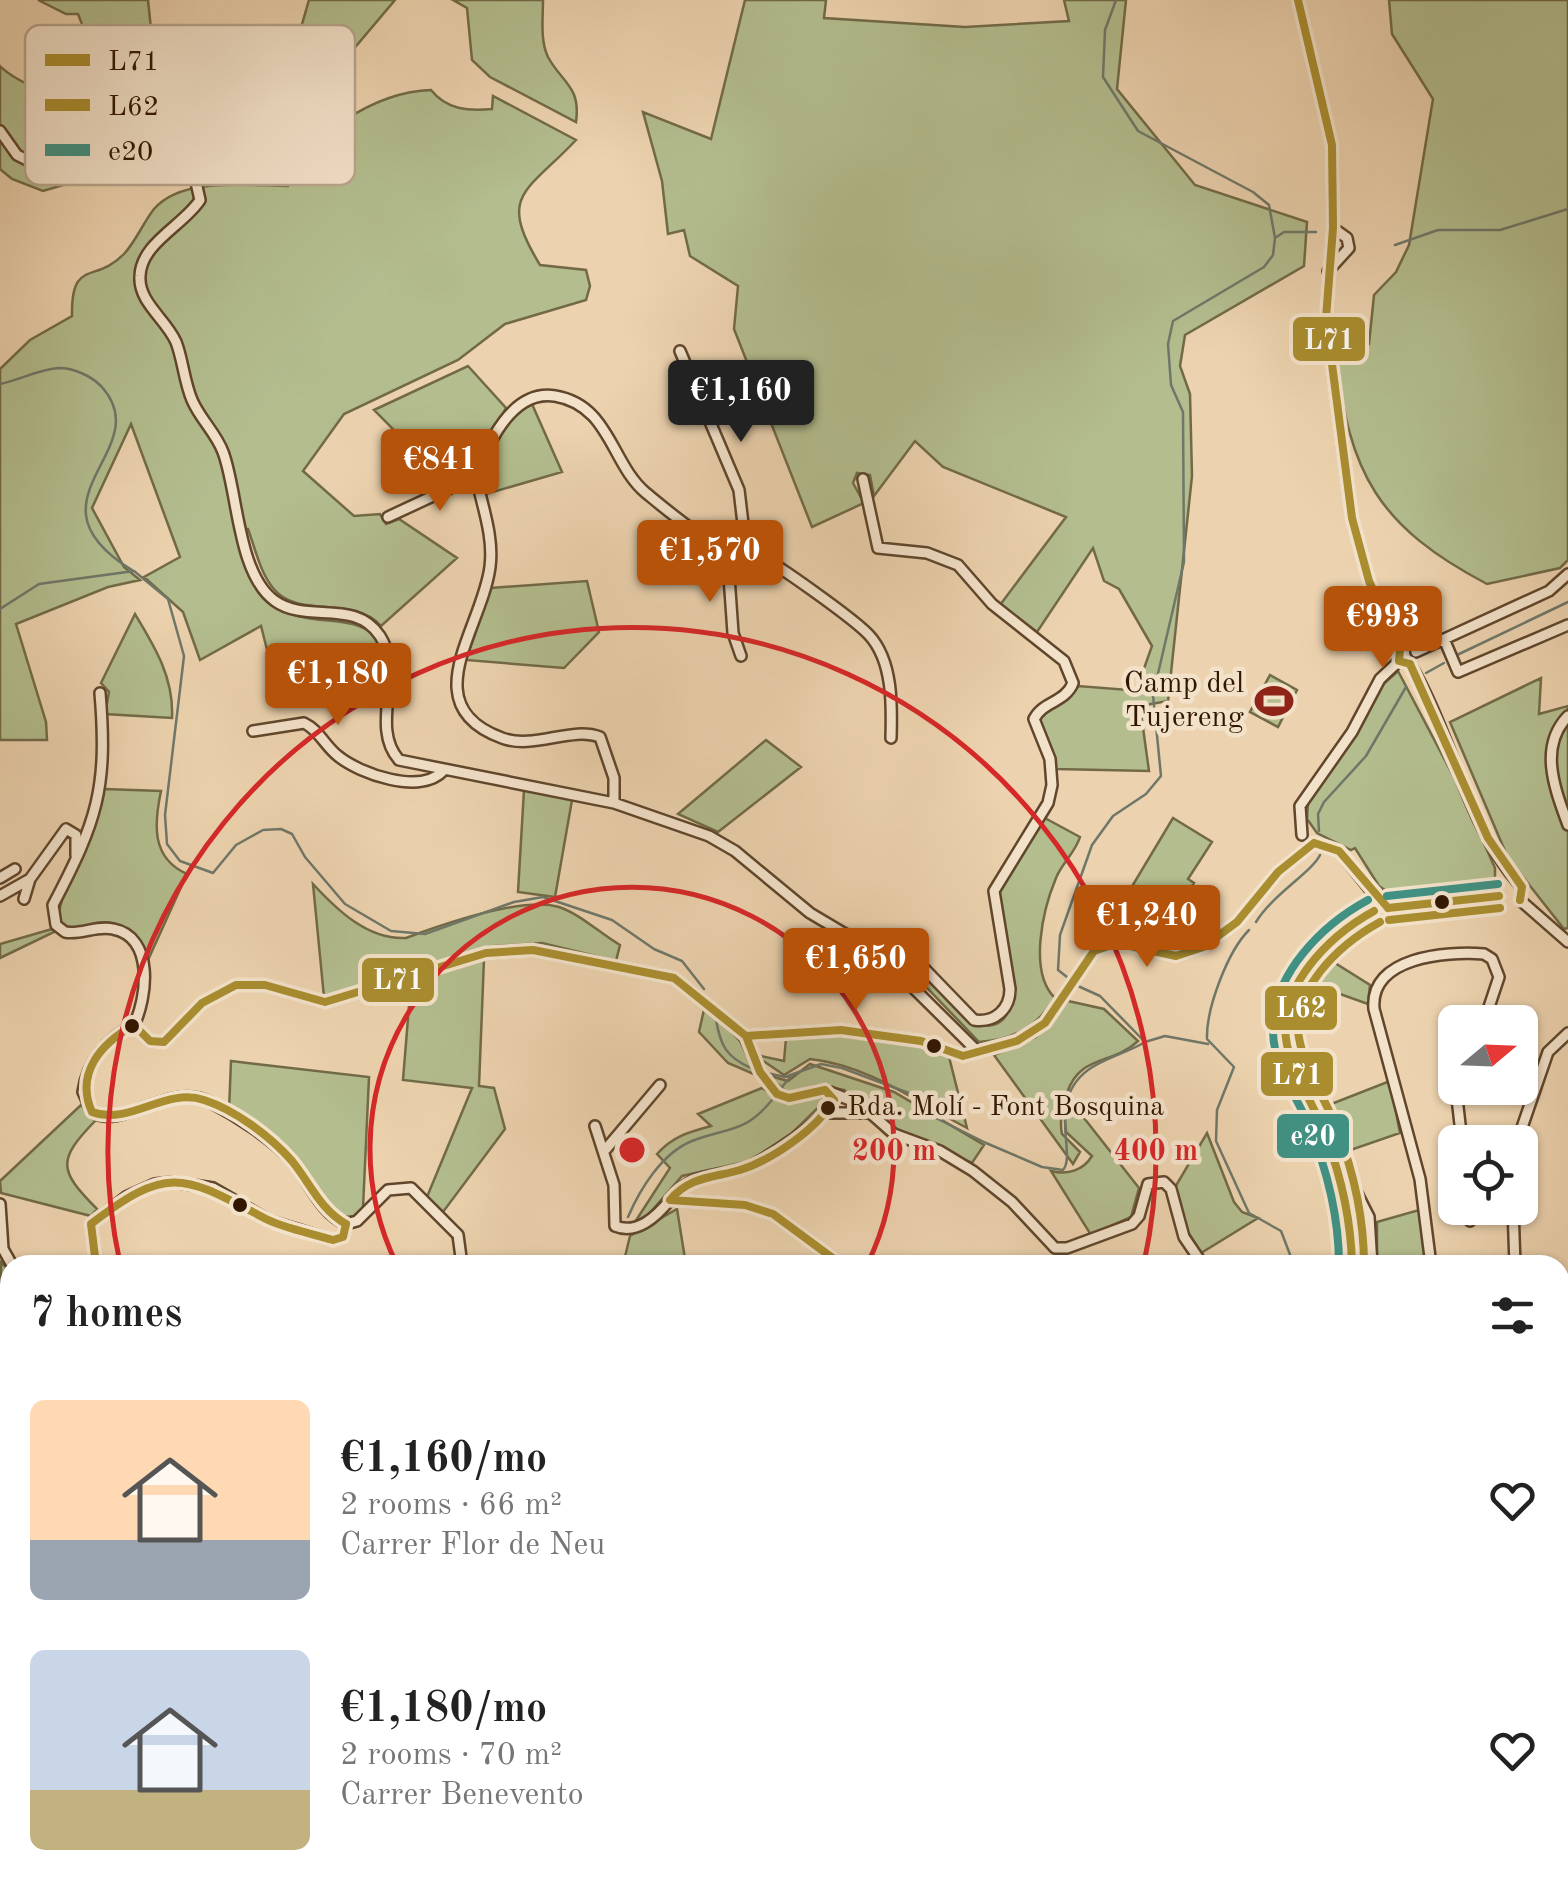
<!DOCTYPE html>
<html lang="en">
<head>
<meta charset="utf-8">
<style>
  :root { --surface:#fff; --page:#f6f6f6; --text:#222; --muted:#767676; --accent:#b45309 }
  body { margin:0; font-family:"Old Standard TT",serif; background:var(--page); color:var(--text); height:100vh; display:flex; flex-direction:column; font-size:38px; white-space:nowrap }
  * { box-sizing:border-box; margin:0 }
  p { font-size:32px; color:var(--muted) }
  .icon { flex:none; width:55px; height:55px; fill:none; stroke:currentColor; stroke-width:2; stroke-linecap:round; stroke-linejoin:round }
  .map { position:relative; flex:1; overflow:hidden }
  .drawer { position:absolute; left:0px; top:1255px; width:1570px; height:642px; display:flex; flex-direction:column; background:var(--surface); border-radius:30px 30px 0 0; box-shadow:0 2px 8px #0004 }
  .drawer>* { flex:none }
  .needle { width:65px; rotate:71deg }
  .tools { position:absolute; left:1438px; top:1005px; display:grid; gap:20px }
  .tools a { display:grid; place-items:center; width:100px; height:100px; border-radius:15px; background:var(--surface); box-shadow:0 2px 8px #0004; font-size:50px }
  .price { position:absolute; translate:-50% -85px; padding:0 22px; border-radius:10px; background:var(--accent); color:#fff; font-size:32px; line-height:65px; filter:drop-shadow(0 2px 5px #0008) }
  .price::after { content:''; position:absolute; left:50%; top:60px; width:30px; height:22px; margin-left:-15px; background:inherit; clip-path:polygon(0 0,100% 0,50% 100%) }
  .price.selected { background:#222; color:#fff }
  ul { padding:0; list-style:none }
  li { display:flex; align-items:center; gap:30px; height:250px; padding:0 30px }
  li span { display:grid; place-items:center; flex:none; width:280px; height:200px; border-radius:15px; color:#555 }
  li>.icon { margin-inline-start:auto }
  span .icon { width:120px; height:120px; fill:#fffc; stroke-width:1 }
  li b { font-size:42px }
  h2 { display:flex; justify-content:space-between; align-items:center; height:120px; padding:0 30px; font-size:42px }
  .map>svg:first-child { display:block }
  .green { fill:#b3bd8e; stroke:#726a47; stroke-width:2.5 }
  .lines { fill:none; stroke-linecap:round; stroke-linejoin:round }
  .stream { stroke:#6f7769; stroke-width:2.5 }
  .street-casing { stroke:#60462c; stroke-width:14 }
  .primary-casing { stroke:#311700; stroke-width:20 }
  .street { stroke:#f3e2ca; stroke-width:9 }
  .primary { stroke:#ecd2ae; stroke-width:15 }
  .bus-1-casing { stroke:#f3e2ca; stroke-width:15 }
  .bus-2-casing { stroke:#f3e2ca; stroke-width:15 }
  .bus-3-casing { stroke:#f3e2ca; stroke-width:15 }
  .bus-1 { stroke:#a98d2f; stroke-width:8 }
  .bus-2 { stroke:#a98d2f; stroke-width:8 }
  .bus-3 { stroke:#409183; stroke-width:8 }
  .ring { fill:none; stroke:#d62828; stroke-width:5 }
  .bus-dot { fill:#311700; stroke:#f3e2ca; stroke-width:4 }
  .labels { text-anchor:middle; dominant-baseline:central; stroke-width:9; stroke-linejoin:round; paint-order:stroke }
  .bus-label { font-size:28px; fill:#311700; stroke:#f3e2ca; text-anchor:start }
  .poi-label { font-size:30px; fill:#311700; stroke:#f3e2ca; text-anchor:end }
  .key { fill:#f3e2ca; stroke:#b9a58d; stroke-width:2.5 }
  .key-label { font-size:28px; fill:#311700 }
  .centre { fill:#d62828; stroke:#f3e2ca; stroke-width:5 }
  .ring-label { font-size:30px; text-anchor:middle; font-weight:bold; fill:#d62828; stroke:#f3e2ca; stroke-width:9; stroke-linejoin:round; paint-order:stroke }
  .line-badge { stroke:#f3e2ca; stroke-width:4 }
  .badge-label { font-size:28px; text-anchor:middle; font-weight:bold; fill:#fff }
</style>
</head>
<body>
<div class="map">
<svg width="1568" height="1897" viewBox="0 0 1568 1897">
  <rect width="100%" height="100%" fill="#ecd2ae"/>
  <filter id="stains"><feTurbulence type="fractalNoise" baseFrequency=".002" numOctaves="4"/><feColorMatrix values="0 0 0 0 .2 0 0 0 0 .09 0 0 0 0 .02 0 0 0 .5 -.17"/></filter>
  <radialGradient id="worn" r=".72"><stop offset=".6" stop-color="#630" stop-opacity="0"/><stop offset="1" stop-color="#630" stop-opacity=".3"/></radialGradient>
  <path class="green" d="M38,0h110l5,48 26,2 -1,10c-42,22 -52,-2 -89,-18l-11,-28h-12z
    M309,0h86l-65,77 -24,-10 -21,-1 -31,44 -41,31 -170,50 -31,-12 -12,-10v-103c32,33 186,75 227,50 30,-18 36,-54 69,-71z
    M453,0h90c0,18 -3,41 5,57 14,26 33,29 28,65l-86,-45 -18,-17 -5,-52z
    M745,0h81l-2,18 141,9 104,-6 -5,-21h62l-9,89 78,96 112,37 -3,44 -119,69 -5,31 10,28 2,82 -24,225 -28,5 9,65 -93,-2 -18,-48c8,-17 31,-17 40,-35l63,5v-14l11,-31 -33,-57 -15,-8 -11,-33 -56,84 -37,-27 66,-88 -123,-50 -28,-26 -41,55 -4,-21 -13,-2 -4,10 11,20 -52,24 -78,-198 4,-43 -48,-30 -6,-26 -16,4 -6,-53 -19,-69 68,27z
    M1389,0h179v560l-8,8 -73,16c-108,-57 -139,-110 -151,-231l33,-9 5,-49 22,-23 13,-27 24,-146 -41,-65z
    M431,90c16,20 37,21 61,19l1,-13 83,44c-50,53 -79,54 -36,125l46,5 4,16 -4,14 -81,24 -47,36 -114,54 -41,57 51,45 26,-2 6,10 13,-5 58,39 -76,68c-29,-32 -83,-6 -108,-38 -13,-16 -18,-40 -25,-59h-13c8,23 16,62 37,76 52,34 124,-14 110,91l-103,1 -18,-71 -61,34 -17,-48 -39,-35 36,-20 -49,-133 -39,84 32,59 16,13 -32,7 -92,37 30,98 1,18h-47v-371l30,-29 42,-24c-1,-58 23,-32 52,-62 12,-13 19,-31 30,-45 28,-33 95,-23 134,-23 20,-51 88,-95 143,-96z
    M468,366l38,42 -30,56 -29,20 -73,-74z
    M532,404l30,68 -76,22c-5,-30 18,-77 46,-90z
    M587,581l12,51 -35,36 -98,-8 25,-72z
    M1419,606l13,30 -18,8 -9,-2 -15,-22z
    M135,614c20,33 39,64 37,104l-67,-4 4,-22 -8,-9z
    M1398,671l59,112 38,85v9l-10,12 -91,7 -15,-10 -24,-38 -4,2 -34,-17 -10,-14 1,-17 44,-61 27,-53z
    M1270,675l27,15 -19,37 -28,-15z
    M1541,678l-2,36 29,-8v222l-4,1 -56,-71 -58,-136z
    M766,740l35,27 -83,65 -40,-18z
    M104,789l57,2c-7,33 -10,67 26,83l-39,86c-13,-40 -44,-36 -78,-31l-11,-7c-3,-36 41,-88 45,-133z
    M524,790l48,10 -17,97 -37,-5z
    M1043,817l37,20c-5,16 -18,26 -24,41 -13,31 -28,94 -1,120 -18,29 -42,42 -76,44l-71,-74 7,-2 57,58c73,18 22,-103 28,-133 4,-24 31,-53 43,-74z
    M1173,818l39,24 -24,37 6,4 -31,52 -44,-27z
    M313,884c24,26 55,56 93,54 35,-13 117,-42 153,-31 21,7 42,27 61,38l-4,16 -74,-18 -47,3 -171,51z
    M52,929l2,3 -54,26v-14z
    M1327,958l43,27 -2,19 -59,-21z
    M484,959l-5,127 15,2 11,41 -62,83 -16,-15 45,-109 -69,-8 8,-99z
    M1068,1001l36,8 34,32c-25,24 -58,13 -71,52 -4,15 -8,25 -5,41l18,18 -7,12 -79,-109 42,-18z
    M705,1005l35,36 16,34 -28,-12 -29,-31z
    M821,1033l96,12 32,12 18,71c-50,-26 -99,-63 -157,-69l-26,16 -22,-15 -1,-4 23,5 2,-23z
    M231,1061l138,16 -6,131 -9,8c-12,3 -18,-4 -26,-13 -37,-44 -47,-62 -99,-92z
    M810,1064l84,28 90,53 -12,18 -82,-37 -46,-36 -26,-5 -30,8 -21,-18 21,6z
    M1390,1081l10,52 -58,20 -21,-45z
    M762,1088l23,15 35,-8 5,6 -33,32 -42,28 -68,15 -33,38 -14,8 35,-54 -13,-14c16,-18 32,-22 54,-28l-13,-12z
    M1073,1104l66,84 -8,29 -40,18 -40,-64c16,4 32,0 41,-15l-26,-24 -1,-12z
    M81,1105l15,15c-39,40 -38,50 1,89l-6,7 -90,-23 -1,-12z
    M1207,1133l27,69 8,10 16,6 -57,35 -15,-24 -12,-40z
    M677,1209l9,56h-63l7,-29z
    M1419,1210l7,55h-49v-43z
    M1,1262l9,9v89l-10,-3z
    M1560,1416h8v145l-8,3z
    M0,1494l10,4v74l-6,4 -4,-6z
    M395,1888h112l-11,9c-33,-14 -71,0 -101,-9z
    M600,1888h50l-8,9h-51z
    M940,1888h514l-6,9h-502z"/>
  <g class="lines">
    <path class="stream" d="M1116,0l-11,30 -2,47 35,54 115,61 16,13 6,33
      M1395,245l43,-15h62l68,-21
      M0,384c20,-4 39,-15 59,-16 15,0 32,8 42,18 59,64 -84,113 31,184
      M0,609l39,-25 95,-13 34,28 16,57 -19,159 2,29 13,17 33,12 23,-28 27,-15 18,-1 11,5 13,23 40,47 46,27 34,3 89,-32 29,-5 69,23 42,29 28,12 22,28
      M1457,655l111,-53
      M1426,673l18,-10
      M1319,831l-1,-17 6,-12 42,-46 40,-69
      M1256,922c16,-27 56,-50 64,-67
      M1249,930c-21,21 -43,78 -42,109l27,28 -17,43 -1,31 33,72 32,18 13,34
      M1067,977l-9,-7 2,-35 32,-90 21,-29 33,-22 15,-18 -8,-81 31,-133 -1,-150 -12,-27 -3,-41 5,-23 91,-54 9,-12 2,-17 9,-6h32
      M1078,986l22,10 45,46 20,-6 43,8
      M716,1019c4,26 10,38 35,49
      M767,1073l18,4 36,-13 21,4 72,27 20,22 52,26 56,24 21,3c14,-16 -17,-69 25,-100 16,-12 39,-17 57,-28
      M781,1088l12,-14
      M628,1217c12,-28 34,-64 64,-76 36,-14 52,-7 80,-41
      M1560,1468l8,-3
      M1127,1888l1,9"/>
    <g class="street-casing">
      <path id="street" d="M1298,0l34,145 1,83 -7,90 26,200 17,63 31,68 -1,12 11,3
        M0,131l17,24 16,8 119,-4 43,19 5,22c-16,25 -59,43 -60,76 -2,26 26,43 36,66 7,18 8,39 16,58 8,19 24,33 31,52 15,39 14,122 52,149 32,23 80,-3 105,35 25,38 -11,90 19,124l215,43 95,33 26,15 75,62 69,41 98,97
        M1328,271l21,-23 -2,-10 -14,-10
        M680,351l59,139 7,59
        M863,479l15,69 49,5 31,12 34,39 72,57 9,22c-8,20 -30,18 -39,36l16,40 2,26 -4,18 -54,88 16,98c0,21 -16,34 -36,31l-57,-59 -12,-2 -11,7
        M388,517l88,-41
        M727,548l6,85 8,23
        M1444,639l14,33 110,-47
        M1416,652l133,-61 19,-17
        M1410,664c41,69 59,167 112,223l-2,13
        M100,693c8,96 -3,128 -47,212l3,20 9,7c16,3 32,-7 48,-3 42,8 34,69 21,96
        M1568,716c-30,31 -13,73 0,109
        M253,731l51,-8c15,7 21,23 34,33 22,18 82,39 105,15
        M614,803v-25l-14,-41c-29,-11 -66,13 -98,1 -89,-33 -20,-109 -12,-171 4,-31 -8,-61 -14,-91 12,-33 36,-87 79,-80 55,9 56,68 91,97 22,18 49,41 75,53 10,4 20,1 30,5 21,9 103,68 118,84 24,26 23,70 22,103
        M1302,835l-2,-29 52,-74 28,-53 19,-18
        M1314,843l25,8 39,48
        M0,878l15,-9
        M0,896l30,-17 36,-50 10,6v21
        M24,899l6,-20
        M1520,900l48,42
        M1388,908l111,-12
        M134,1025l16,16 14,1 38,-39 34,-18h29l60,17 161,-49 47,-3 141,28 72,58 14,36 17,22 12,4 36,-8 9,10c-5,18 -75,65 -94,70 -29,7 -51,4 -70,30l75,5 28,9 69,51
        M134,1025c-27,13 -47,37 -51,67l9,20c29,19 78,-31 118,-10 27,14 61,36 81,58 18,21 29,53 55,64
        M746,1036l95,-6 80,11 42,15 54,-15 28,-18 49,-72 23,-8 59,13 27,-9 34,-25 41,-50 36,-29
        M830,1092l30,12 34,30 46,17 33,20 39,31 43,46h12l65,-24 7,-8 9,-32 16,-2 7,7 13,48 19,28
        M826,1113h39
        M595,1126l19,59 1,41c22,9 41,-9 55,-26
        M1462,1142l-5,-44 5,-10
        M1517,1142l31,-90 20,-19
        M606,1149l54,-64
        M1338,1156l31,61 3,48
        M0,1204l3,45 9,16
        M1469,1208l1,13
        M1513,1208l2,57
        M346,1224l11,-3 31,-31 23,-2 47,47 4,30
        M96,1265l-5,-41 35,-27 29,-13 18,-2 40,6 57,33 63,19 10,-3 3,-13
        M1431,1265l-11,-86 -46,-170c-5,-52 72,-58 110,-55l8,5 7,18 -15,45
        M0,1361l10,3
        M1560,1410l8,-1
        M0,1488l10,4
        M0,1579l10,13
        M389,1888l11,9
        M702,1888l11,9
        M818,1888l9,9
        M1051,1888l9,9
        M467,1897h15"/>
    </g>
    <g class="primary-casing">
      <path id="primary" d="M1372 907a8 8 0 1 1 16 0a8 8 0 1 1-16 0Z
        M1352,1265c1,-51 -14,-102 -34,-149 -11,-26 -32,-58 -33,-86 -1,-47 49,-101 89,-119
        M1560,1506l8,-3"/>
    </g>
    <use href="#street" class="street"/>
    <use href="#primary" class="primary"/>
    <g class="bus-1-casing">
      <path id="bus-1" d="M1298,0l34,145 1,83 -7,90 26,200 17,63 31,68 -1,12 11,3
        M1410,664l78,174 34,49 -2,13
        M1314,843l25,8 49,57
        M1388,908l111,-12
        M134,1025l16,16 14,1 38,-39 34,-18h29l60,17 161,-49 47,-3 141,28 72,58 14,36 17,22 12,4 36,-8 9,10c-17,29 -62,60 -94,70 -27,8 -50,6 -70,30l75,5 28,9 69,51
        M134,1025c-34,19 -59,49 -42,87 38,14 73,-25 112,-12 31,10 66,36 88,61 18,22 28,48 54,63
        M746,1036l95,-6 80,11 42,15 54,-15 28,-18 49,-72 23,-8 59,13 27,-9 34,-25 41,-50 36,-29
        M96,1265l-5,-41c79,-61 93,-48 175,-5 20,10 45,14 67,21l10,-3 3,-13
        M1352,1265c-1,-44 -10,-86 -26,-128 -11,-31 -32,-60 -39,-92 -12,-57 42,-109 87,-134"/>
    </g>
    <g class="bus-2-casing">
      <path id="bus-2" d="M1389,920l111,-12
        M1364,1265c0,-47 -10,-92 -27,-136 -11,-29 -30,-56 -37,-86 -13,-51 40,-99 80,-121"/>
    </g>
    <g class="bus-3-casing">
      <path id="bus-3" d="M1387,896l111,-12
        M1339,1265c0,-49 -12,-96 -31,-142 -13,-29 -35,-59 -35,-92 -1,-57 49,-106 95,-131"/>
    </g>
    <use href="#bus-1" class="bus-1"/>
    <use href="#bus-2" class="bus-2"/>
    <use href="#bus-3" class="bus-3"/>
  </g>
  <g class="ring">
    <path d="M397 1265A262 262 0 1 1 867 1265"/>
    <path d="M120 1263A524 524 0 1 1 1144 1263"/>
  </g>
  <defs>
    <g id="stadium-bare" transform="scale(3)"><path d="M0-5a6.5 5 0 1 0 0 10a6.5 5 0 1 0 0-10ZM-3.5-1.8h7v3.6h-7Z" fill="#8f2418" stroke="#f3e2ca" stroke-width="2.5" paint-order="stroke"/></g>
  </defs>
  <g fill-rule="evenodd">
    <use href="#stadium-bare" x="1274" y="701"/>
  </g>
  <g class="bus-dot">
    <circle cx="1442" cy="902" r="9"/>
    <circle cx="132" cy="1026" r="9"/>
    <circle cx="934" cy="1046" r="9"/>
    <circle cx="828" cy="1108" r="9"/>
    <circle cx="240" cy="1205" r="9"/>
  </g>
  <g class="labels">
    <g class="bus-label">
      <text x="847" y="1108">Rda. Molí - Font Bosquina</text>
    </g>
    <g class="poi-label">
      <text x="1244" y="684">Camp del<tspan x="1244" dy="34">Tujereng</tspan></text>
    </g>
  </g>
  <rect x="25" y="25" width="330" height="160" rx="15" class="key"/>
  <rect x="45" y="54" width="45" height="12" fill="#a98d2f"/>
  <rect x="45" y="99" width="45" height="12" fill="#a98d2f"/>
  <rect x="45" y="144" width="45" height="12" fill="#409183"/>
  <g class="key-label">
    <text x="108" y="70">L71</text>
    <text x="108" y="115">L62</text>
    <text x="108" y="160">e20</text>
  </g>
  <circle cx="632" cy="1150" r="15" class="centre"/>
  <g class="ring-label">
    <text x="894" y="1160">200 m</text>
    <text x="1156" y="1160">400 m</text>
  </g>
  <g class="line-badge">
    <rect x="1291" y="315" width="76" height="48" rx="10" fill="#a98d2f"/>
    <rect x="360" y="956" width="76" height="48" rx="10" fill="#a98d2f"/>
    <rect x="1263" y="984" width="76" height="48" rx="10" fill="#a98d2f"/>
    <rect x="1259" y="1050" width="76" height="48" rx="10" fill="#a98d2f"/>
    <rect x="1275" y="1112" width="76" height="48" rx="10" fill="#409183"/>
  </g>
  <g class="badge-label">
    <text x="1329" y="349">L71</text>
    <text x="398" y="989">L71</text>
    <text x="1301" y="1017">L62</text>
    <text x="1297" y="1084">L71</text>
    <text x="1313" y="1145">e20</text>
  </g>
  <rect width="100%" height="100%" filter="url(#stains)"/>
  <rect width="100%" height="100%" fill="url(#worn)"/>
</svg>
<div class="tools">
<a><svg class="needle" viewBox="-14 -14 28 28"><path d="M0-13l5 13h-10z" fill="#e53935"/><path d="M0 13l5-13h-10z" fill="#767676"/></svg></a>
<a><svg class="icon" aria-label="locate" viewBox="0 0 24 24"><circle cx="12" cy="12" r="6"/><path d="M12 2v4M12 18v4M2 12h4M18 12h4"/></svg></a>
</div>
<b class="price selected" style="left:741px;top:445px">€1,160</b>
<b class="price" style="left:440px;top:514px">€841</b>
<b class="price" style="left:710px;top:605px">€1,570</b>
<b class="price" style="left:1383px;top:671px">€993</b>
<b class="price" style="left:338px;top:728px">€1,180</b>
<b class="price" style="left:1147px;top:970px">€1,240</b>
<b class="price" style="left:856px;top:1013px">€1,650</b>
<section class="drawer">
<h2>7 homes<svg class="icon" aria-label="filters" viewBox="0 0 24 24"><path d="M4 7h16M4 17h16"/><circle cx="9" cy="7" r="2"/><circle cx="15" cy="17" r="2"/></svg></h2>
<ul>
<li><span style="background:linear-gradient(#ffd9b3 70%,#9aa5b1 0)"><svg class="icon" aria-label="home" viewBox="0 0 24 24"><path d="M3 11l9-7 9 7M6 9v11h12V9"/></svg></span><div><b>€1,160/mo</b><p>2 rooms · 66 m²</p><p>Carrer Flor de Neu</p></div><svg class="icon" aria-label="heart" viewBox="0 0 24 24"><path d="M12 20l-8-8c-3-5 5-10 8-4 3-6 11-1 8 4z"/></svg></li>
<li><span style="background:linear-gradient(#c9d6e8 70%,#c2b280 0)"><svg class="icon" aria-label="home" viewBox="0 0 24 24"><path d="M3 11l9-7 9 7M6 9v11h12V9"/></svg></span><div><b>€1,180/mo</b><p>2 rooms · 70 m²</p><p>Carrer Benevento</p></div><svg class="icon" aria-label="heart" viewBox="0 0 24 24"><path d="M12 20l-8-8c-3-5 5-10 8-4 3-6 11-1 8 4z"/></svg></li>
</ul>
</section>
</div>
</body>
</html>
